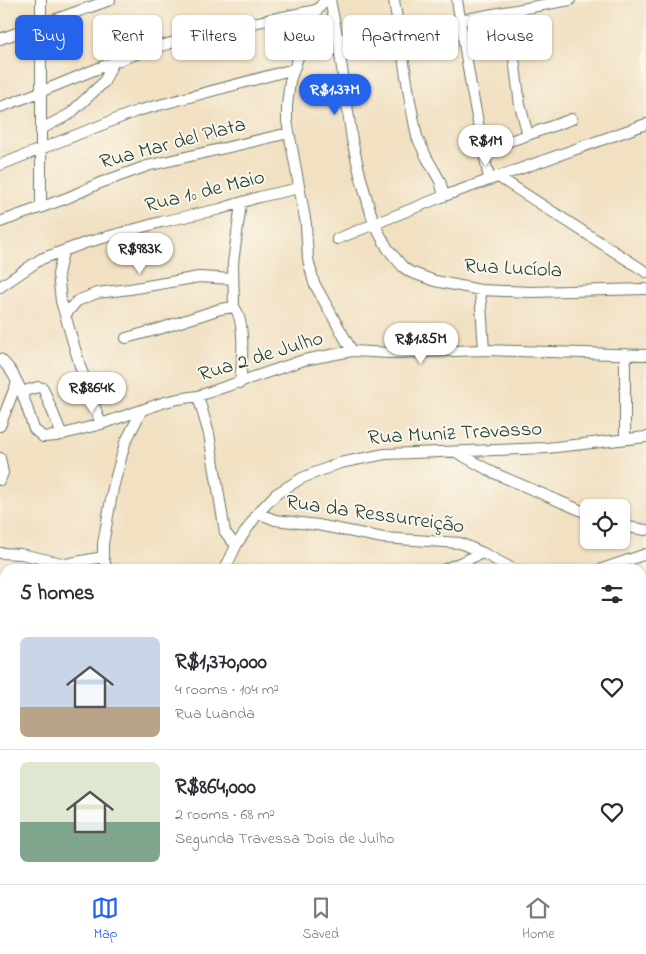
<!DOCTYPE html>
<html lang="en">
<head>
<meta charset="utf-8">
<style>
  :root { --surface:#fff; --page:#f2f2f3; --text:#2b2b33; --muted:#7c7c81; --line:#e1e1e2; --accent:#2563eb }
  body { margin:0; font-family:"Indie Flower",sans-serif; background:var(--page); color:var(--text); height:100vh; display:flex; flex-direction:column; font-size:19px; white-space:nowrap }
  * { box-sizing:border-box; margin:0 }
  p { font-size:16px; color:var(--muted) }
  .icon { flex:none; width:28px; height:28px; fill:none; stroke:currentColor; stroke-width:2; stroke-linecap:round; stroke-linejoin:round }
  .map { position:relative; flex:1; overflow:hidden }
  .details { position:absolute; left:0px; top:564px; width:646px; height:321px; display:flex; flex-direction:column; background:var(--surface); border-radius:15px 15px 0 0; box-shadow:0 1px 4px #0004 }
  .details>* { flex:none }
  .hud { position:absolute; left:15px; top:15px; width:616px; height:45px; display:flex; gap:10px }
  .controls { position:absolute; left:580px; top:499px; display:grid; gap:10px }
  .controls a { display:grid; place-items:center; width:50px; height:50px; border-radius:8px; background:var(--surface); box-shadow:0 1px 4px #0004; font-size:25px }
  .price { position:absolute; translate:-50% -42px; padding:0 11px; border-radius:18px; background:#fff; color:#222; font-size:16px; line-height:32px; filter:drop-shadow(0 1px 2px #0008) }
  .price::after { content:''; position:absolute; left:50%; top:30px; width:15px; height:11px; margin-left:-8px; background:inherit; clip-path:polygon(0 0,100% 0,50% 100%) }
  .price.on { background:var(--accent); color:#fff }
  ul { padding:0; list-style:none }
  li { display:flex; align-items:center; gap:15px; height:125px; padding:0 20px }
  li+li { border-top:1px solid var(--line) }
  li span { display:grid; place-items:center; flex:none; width:140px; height:100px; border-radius:8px; color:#555 }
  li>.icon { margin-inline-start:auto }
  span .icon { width:60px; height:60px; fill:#fffc; stroke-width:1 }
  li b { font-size:21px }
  h2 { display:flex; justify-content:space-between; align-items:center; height:60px; padding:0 20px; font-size:21px }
  .pill { padding:0 18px; border-radius:8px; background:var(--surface); box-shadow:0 1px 4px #0004; font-size:18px; line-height:45px }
  .pill.on { background:var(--accent); color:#fff }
  .dock { display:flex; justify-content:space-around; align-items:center; height:70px; border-top:1px solid var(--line); background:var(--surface); font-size:14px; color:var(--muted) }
  .dock a { display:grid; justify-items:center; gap:2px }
  .dock .on { color:var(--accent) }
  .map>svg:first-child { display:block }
  .forest { fill:#68b279; stroke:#447856 }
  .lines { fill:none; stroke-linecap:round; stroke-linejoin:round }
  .minor-casing { stroke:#687665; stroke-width:12 }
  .minor { stroke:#fff; stroke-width:10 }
  .labels { text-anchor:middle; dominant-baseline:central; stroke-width:4; stroke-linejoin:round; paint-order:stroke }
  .street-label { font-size:21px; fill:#1f3d34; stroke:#fbf7ec }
</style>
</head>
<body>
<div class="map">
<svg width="646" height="884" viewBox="0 0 646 884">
  <rect width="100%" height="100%" fill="#fbf7ec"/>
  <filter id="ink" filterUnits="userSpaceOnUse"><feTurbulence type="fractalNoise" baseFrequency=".02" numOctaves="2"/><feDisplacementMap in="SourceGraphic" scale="10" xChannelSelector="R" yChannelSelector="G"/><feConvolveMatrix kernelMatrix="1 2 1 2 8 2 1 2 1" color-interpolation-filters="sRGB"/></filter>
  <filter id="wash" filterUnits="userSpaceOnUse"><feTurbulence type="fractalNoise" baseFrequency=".0096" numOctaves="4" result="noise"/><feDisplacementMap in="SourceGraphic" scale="20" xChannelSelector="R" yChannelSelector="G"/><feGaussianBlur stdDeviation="1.12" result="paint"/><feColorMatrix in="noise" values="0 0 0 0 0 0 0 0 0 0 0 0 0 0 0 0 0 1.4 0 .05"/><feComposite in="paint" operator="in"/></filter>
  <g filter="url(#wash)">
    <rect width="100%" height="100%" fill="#f1e0c1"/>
    <path class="forest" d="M59,880h178l-9,4h-163z"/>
  </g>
  <g filter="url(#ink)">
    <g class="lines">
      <g class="minor-casing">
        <path id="minor" d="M41,0v208
          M325,0l-14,19 -21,62 -3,25v15l19,103 2,35 6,24 38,68
          M330,0l8,40 14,100 8,35 14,49 14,25 15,18 7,5 25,9 45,9 51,2 115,-3
          M394,0l16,101 7,36 10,21 13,23 4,15
          M457,0l14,86 18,93
          M508,12l12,93 8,30
          M461,20l109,-20
          M0,39l110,-39
          M338,40l60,-15
          M0,107c47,-16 92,-38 139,-54 56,-19 119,-31 177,-43
          M41,129l29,-15 6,-6 28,-26 9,-19
          M483,149l36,-11 53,-19
          M0,165l137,-54 157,-42
          M497,176l149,96
          M0,222l67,-24 33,-15 47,-17 142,-33
          M337,239l107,-43 202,-72
          M63,252l-5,22 3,27 19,65 21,58
          M0,287l41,-28 44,-16 76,-21 59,-13 39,-12 40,-9
          M480,290l4,60
          M234,307l-1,-44 8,-60
          M65,315l12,-14 20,-8 33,-4 69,-12 34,2
          M126,338l33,-9 61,-20 14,-2c12,13 8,58 6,76
          M0,359c20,16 26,48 34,70l9,8 13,-1 45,-12 64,-22 13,-3 20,-3 106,-36 48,-9 38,2 94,-3 162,5
          M21,392l17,-5 5,1 19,47
          M198,396l11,38 16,98 7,9 5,3
          M0,426l17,-44
          M625,439v-85
          M456,452l38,21 95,41
          M0,458l3,15 -3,7
          M258,513l17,7 43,5 65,13 77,5 23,10 30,16
          M621,526l25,4
          M0,553l21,1 45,10 37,-7
          M107,569l-4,-12v-13l10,-56 12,-45 17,-33
          M225,569l12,-25 21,-31 18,-19 26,-16 38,-15 45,-9 162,-6 99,-11
          M445,569l38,-16
          M602,569l44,-15
          M0,637l5,-1
          M641,639l5,-2
          M0,675l5,-4
          M641,721l5,4
          M641,759l5,-4
          M0,776l5,-5
          M0,818l5,-8
          M641,835l5,-4
          M0,848l5,-4
          M521,880l1,4
          M577,880l2,4
          M270,884l9,-4"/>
      </g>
      <use href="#minor" class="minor"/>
    </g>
  </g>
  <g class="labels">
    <g class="street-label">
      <text transform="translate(173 144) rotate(-15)">Rua Mar del Plata</text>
      <text transform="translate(205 192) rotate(-14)">Rua 1º de Maio</text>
      <text transform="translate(513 269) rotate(3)">Rua Lucíola</text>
      <text transform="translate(261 357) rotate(-17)">Rua 2 de Julho</text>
      <text transform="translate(455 434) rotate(-3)">Rua Muniz Travasso</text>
      <text transform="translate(375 515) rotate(8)">Rua da Ressurreição</text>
    </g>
  </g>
</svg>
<div class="controls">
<a><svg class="icon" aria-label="locate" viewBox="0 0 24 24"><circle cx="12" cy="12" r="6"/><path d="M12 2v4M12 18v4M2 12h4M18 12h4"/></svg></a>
</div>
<b class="price on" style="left:335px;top:116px">R$1.37M</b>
<b class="price" style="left:486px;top:167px">R$1M</b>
<b class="price" style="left:140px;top:275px">R$983K</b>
<b class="price" style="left:421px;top:365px">R$1.85M</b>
<b class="price" style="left:92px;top:414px">R$864K</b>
<div class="hud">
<a class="pill on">Buy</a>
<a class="pill">Rent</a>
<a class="pill">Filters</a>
<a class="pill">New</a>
<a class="pill">Apartment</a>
<a class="pill">House</a>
</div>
<section class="details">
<h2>5 homes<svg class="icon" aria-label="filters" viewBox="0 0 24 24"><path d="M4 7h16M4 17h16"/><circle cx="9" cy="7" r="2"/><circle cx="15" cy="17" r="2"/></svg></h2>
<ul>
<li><span style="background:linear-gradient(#c9d6e8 70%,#b9a48a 0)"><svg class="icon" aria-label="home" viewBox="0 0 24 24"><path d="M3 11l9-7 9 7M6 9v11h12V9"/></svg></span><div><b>R$1,370,000</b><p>4 rooms · 104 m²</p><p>Rua Luanda</p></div><svg class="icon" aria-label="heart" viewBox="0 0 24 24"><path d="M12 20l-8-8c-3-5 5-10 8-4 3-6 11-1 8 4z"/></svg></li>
<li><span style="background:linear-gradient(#dfe7d0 60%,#7fa58c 0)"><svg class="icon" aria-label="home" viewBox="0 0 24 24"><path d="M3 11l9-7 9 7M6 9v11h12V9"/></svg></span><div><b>R$864,000</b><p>2 rooms · 68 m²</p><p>Segunda Travessa Dois de Julho</p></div><svg class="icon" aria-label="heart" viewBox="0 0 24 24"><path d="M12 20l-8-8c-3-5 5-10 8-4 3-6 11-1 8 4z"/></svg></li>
</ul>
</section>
</div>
<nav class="dock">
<a class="on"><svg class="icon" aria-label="map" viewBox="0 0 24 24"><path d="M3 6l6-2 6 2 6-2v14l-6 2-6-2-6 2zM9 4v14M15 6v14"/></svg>Map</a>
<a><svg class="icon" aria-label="saved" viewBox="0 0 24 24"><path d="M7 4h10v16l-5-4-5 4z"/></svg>Saved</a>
<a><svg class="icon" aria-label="home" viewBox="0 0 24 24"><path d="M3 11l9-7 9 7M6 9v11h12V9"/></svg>Home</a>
</nav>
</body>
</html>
